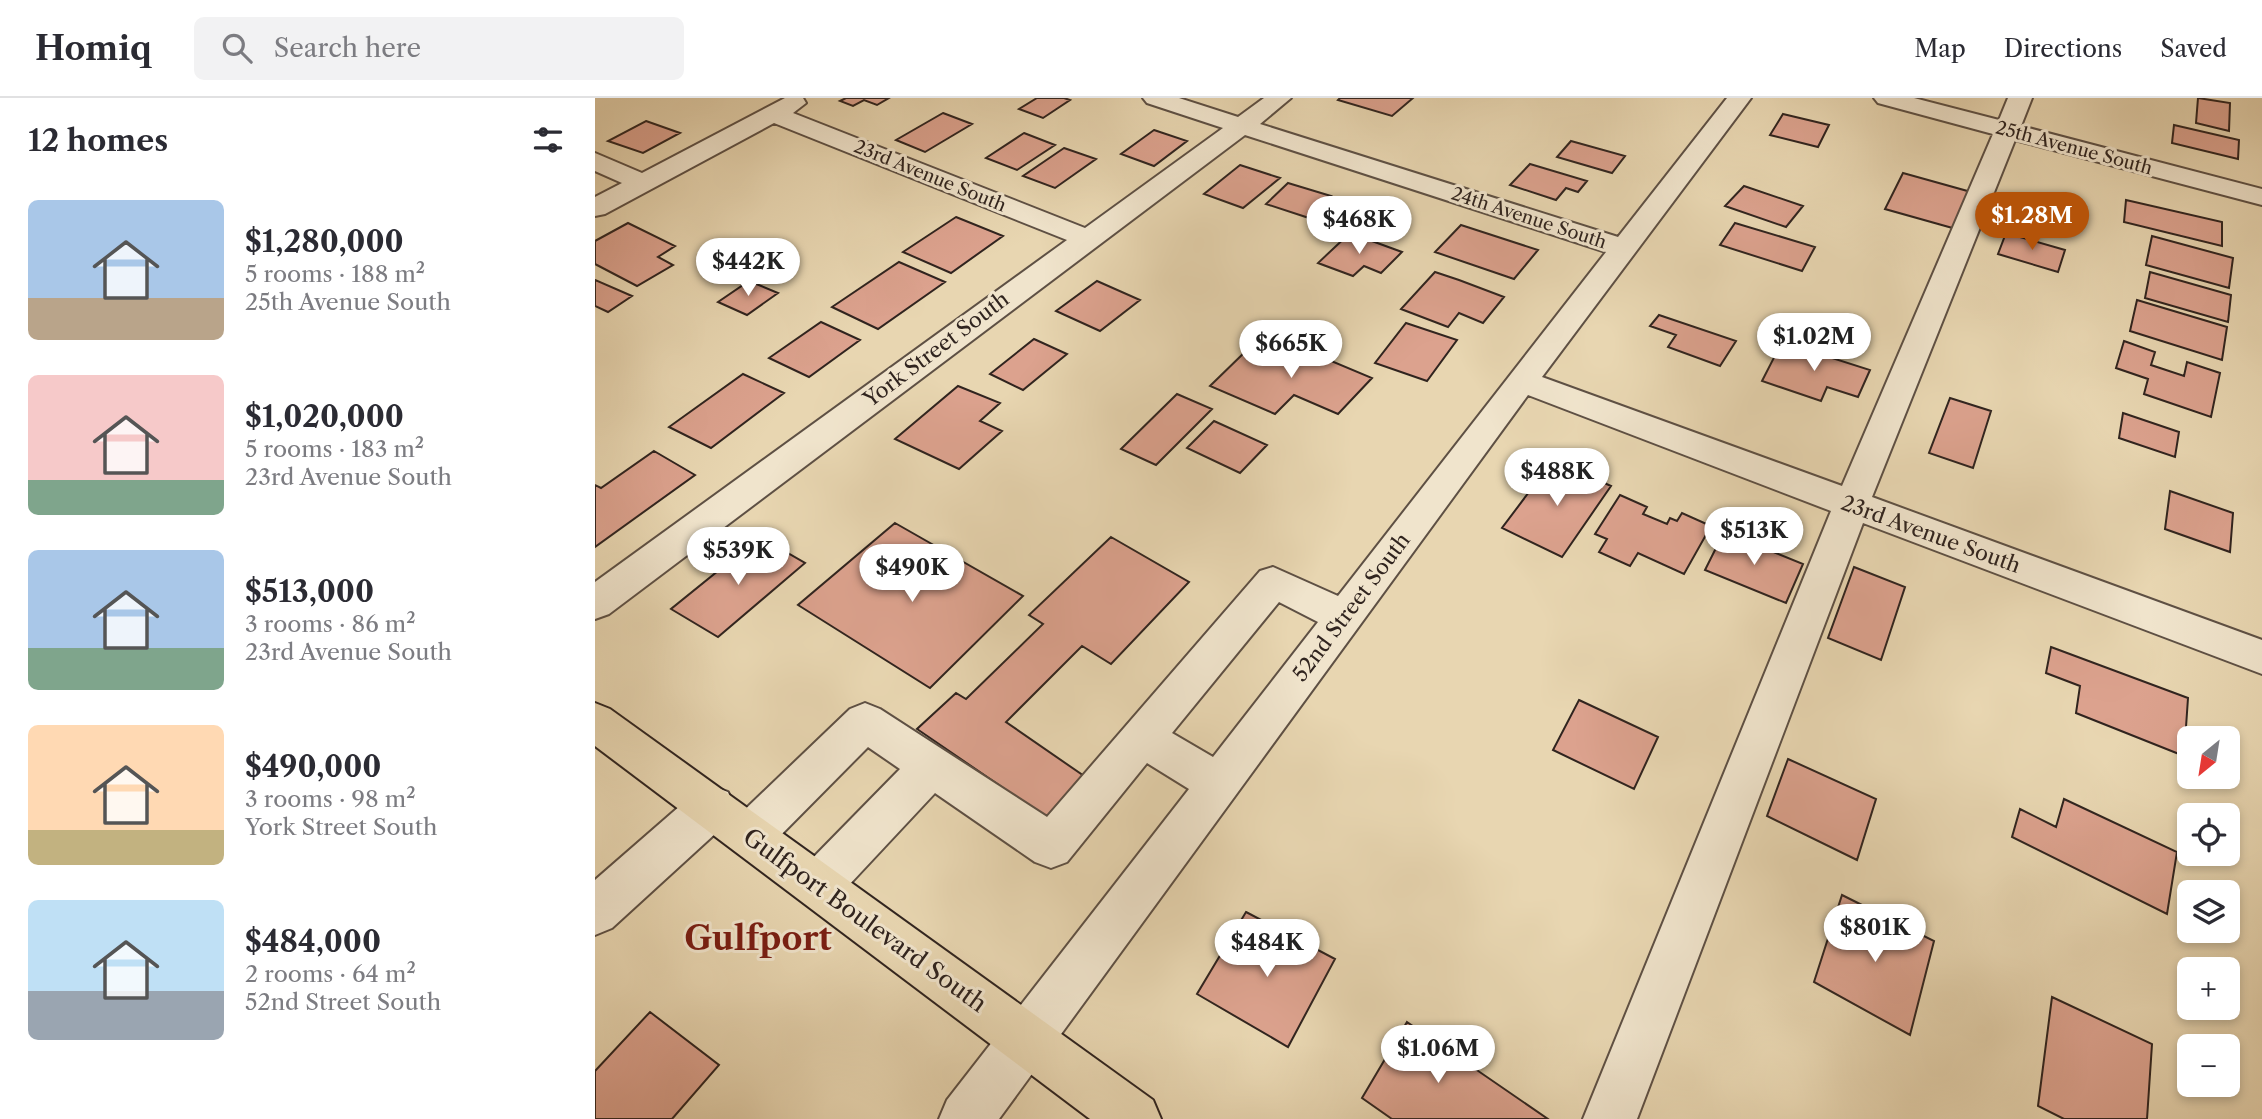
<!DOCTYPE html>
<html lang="en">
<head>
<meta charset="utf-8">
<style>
  :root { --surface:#fff; --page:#f2f2f3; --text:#2b2b33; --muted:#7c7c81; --line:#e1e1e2; --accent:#b45309 }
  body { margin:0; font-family:"Libre Caslon Text",serif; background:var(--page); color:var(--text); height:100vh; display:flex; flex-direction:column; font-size:26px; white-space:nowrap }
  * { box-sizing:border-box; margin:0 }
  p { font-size:23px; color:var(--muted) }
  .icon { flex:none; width:38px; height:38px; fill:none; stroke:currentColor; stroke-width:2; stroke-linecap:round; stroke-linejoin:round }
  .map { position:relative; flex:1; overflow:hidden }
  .drawer { display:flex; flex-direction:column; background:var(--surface); width:595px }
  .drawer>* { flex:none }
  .needle { width:46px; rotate:210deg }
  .fabs { position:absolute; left:1582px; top:628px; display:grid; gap:14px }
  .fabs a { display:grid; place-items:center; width:63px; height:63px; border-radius:10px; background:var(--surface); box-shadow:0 4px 10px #0003; font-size:35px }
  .price { position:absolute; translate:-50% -60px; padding:0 16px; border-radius:24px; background:#fff; color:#222; font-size:23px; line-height:46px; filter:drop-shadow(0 2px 4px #0008) }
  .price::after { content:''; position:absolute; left:50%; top:42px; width:21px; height:16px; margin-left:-10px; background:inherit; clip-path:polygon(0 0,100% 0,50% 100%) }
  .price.active { background:var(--accent); color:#fff }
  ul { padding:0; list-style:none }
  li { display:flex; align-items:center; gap:21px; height:175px; padding:0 28px }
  li span { display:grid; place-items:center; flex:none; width:196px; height:140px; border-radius:10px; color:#555 }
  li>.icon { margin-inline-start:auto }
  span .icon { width:84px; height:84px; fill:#fffc; stroke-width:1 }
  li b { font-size:30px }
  h2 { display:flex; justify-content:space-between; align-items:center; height:84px; padding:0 28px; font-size:30px }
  header { display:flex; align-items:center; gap:42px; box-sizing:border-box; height:98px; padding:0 35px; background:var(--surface); border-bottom:2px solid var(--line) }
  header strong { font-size:33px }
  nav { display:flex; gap:38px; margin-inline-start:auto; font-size:24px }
  .search { width:490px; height:63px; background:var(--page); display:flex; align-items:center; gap:18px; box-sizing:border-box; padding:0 24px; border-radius:10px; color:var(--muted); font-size:26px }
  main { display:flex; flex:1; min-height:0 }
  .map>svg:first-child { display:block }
  .building { fill:#dca28e; stroke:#30241f; stroke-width:2 }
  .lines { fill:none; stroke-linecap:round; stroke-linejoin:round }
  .minor-casing { stroke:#5e5044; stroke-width:4 }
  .major-casing { stroke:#30241f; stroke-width:4 }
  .minor { fill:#f0e4cc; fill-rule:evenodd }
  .major { fill:#e8d6b1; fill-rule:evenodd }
  .labels { text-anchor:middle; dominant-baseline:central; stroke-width:6; stroke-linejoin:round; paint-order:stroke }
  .far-street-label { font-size:18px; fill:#30241f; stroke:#f0e4cc }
  .street-label { font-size:21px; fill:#30241f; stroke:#f0e4cc }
  .near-street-label { font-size:24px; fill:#30241f; stroke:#f0e4cc }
  .near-district-label { font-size:33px; font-weight:bold; fill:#7a1f14; stroke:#f0e4cc }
</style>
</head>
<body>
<header>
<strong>Homiq</strong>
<div class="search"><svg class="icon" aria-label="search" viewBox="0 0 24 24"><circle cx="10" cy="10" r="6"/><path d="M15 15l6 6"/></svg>Search here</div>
<nav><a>Map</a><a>Directions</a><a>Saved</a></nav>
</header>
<main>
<section class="drawer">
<h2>12 homes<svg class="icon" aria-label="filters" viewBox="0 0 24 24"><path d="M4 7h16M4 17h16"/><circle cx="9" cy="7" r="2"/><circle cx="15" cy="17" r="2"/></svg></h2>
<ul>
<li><span style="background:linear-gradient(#a9c7e8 70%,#b9a48a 0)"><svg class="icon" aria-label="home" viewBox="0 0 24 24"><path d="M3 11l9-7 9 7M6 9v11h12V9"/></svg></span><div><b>$1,280,000</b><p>5 rooms · 188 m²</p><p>25th Avenue South</p></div></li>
<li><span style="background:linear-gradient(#f6c9c9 75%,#7fa58c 0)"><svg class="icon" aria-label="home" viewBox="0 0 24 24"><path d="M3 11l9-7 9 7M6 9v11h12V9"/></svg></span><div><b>$1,020,000</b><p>5 rooms · 183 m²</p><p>23rd Avenue South</p></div></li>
<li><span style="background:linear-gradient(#a9c7e8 70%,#7fa58c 0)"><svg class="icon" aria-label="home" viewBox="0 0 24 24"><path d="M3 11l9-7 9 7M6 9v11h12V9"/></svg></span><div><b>$513,000</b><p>3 rooms · 86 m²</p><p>23rd Avenue South</p></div></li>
<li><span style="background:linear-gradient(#ffd9b3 75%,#c2b280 0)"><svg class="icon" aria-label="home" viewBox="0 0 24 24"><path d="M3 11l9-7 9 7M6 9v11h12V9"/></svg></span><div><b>$490,000</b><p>3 rooms · 98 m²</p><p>York Street South</p></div></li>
<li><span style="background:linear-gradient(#bfe0f5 65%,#9aa5b1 0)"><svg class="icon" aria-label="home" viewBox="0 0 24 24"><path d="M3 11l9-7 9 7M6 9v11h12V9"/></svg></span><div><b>$484,000</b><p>2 rooms · 64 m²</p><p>52nd Street South</p></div></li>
</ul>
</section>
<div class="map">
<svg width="1667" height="1021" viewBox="0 0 1667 1021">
  <rect width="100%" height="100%" fill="#e8d6b1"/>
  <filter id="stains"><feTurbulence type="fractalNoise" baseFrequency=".00286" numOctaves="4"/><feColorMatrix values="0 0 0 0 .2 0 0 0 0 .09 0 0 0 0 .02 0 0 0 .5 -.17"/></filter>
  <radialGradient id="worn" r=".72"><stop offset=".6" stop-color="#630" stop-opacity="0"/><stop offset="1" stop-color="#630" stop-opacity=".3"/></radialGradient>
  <path class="building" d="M251,0h43l-12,7 -13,-5 -11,6 -13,-5z
    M442,0h27l6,2 -27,18 -24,-9z
    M745,0h73l-21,18 -54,-16z
    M1603,0l32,5 -1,28 -33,-8z
    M348,15l29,11 -47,28 -29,-12z
    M1188,16l46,11 -11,22 -48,-12z
    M51,23l34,12 -37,20 -35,-12z
    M1579,27l65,15 -1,19 -66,-16z
    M559,32l33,11 -33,25 -33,-12z
    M429,35l31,12 -38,25 -31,-12z
    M976,43l54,15 -13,17 -55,-16z
    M469,50l32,11 -41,29 -32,-12z
    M935,66l57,17 -9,11 -12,-4 -10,12 -46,-15z
    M645,67l40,13 -37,30 -39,-14z
    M1308,75l68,19 -15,37 -71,-20z
    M693,85l43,13 -22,22 -43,-14z
    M1149,88l59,20 -17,21 -61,-21z
    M1531,102l96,22v24l-98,-24z
    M361,119l47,19 -52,37 -48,-21z
    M33,125l47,23 -17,11 15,8 -36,21 -42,-22v-23z
    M1140,125l80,24 -13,24 -82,-26z
    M866,127l77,25 -24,29 -79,-27z
    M755,135l52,19 -21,21 -17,-7 -11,10 -35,-13z
    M1411,135l59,17 -7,22 -60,-18z
    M1557,138l81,22 -4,30 -83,-23z
    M304,164l46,20 -67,47 -46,-22z
    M840,174l24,8 45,17 -21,26 -24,-10 -11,14 -47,-18z
    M1555,174l81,23 -3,27 -83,-24z
    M0,182l37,16 -24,16 -13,-6z
    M154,183l29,12 -31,22 -29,-13z
    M502,183l43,19 -40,31 -44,-20z
    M1542,202l90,27 -5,33 -92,-29z
    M1064,217l77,26 -16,25 -52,-19 8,-12 -26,-9z
    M226,224l39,18 -51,37 -40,-19z
    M811,225l51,17 -30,41 -52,-18z
    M439,241l33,15 -44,36 -33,-16z
    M1529,243l31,11 -4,13 33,11 3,-14 33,11 -9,44 -67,-23 4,-15 -32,-11z
    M691,244l86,36 -34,36 -44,-19 -19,19 -65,-28 37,-36 21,9z
    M1187,244l88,28 -12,27 -31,-10 -6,14 -59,-20z
    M148,276l41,19 -73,55 -42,-21z
    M363,288l42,17 -20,18 22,10 -43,38 -64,-30z
    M582,296l35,15 -56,56 -35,-16z
    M1355,300l41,13 -18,57 -44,-15z
    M1528,315l56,19 -4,25 -56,-19z
    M619,323l53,24 -27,28 -53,-25z
    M59,353l41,24 -100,72v-62l6,3z
    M958,362l58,26 -49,71 -60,-29z
    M1575,393l63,22 -3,39 -65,-23z
    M1025,397l27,12 -4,7 24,10 3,-6 7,3 5,-8 29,13 -27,48 -46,-21 -8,13 -31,-14 8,-13 -12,-5z
    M300,425l128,73 -93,92 -132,-83z
    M1129,434l79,32 -17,39 -81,-33z
    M165,439l45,26 -87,74 -47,-28z
    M516,439l78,45 -78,82 -29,-18 -76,76 78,54 -37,42 -130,-89 39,-36 10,6 77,-75 -14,-9z
    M1259,469l51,20 -24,73 -53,-22z
    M1456,549l137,51 -4,58 -108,-43 4,-27 -34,-13z
    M984,602l79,37 -24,52 -81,-39z
    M1193,661l88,40 -19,61 -90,-44z
    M1469,701l113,53 -10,62 -155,-77 8,-28 36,18z
    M1247,797l92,46 -24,94 -96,-53z
    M651,814l89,47 -47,88 -91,-53z
    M1457,899l100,47 -5,75h-83l-26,-13z
    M55,914l69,53 -47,54h-77v-48z
    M812,924l141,97h-156l-30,-21z"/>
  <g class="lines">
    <g class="minor-casing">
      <path id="minor" d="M190,0h18l3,5 -13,10 292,115 138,-100 -76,-25 -4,-5h36l59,19 26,-19h27l-31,26 358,113 109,-139h24l-209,279 300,109 151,-352 -115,-31 -4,-5h40l85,22 9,-22h24l-11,28 241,63v16l-247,-65 -143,357 390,143v34l-399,-151 -226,596h-54l248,-608 -303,-116 -529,724h-60l8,-19 242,-311 -42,-26 -80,99 -16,6 -16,-6 -100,-69 -101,108 -16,7 -16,-7 -7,-16 7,-16 98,-100 -32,-22 -102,103 -16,7 -16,-7 -7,-15 7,-15 116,-111 15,-6 15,6 167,108 213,-246 13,-4 65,29 268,-344 -361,-117 -636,479 -14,5v-37l472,-342 -293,-117 -169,91 -10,2v-19l27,-14 -27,-12v-18l47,20zM684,504l39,20 -105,135 -41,-24z
        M117,688l16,6 6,15 -6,15 -116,106 -17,7v-55l101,-88z"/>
    </g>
    <g class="major-casing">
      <path id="major" d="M0,605l15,6 543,391 8,19h-71l-495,-373z"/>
    </g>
    <use href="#minor" class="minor"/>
    <use href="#major" class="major"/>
  </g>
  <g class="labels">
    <g class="far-street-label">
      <text transform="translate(1479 50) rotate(15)">25th Avenue South</text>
      <text transform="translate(335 78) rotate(22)">23rd Avenue South</text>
      <text transform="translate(934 120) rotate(18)">24th Avenue South</text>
    </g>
    <g class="street-label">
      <text transform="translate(341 251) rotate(-37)">York Street South</text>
      <text transform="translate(1336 436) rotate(20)">23rd Avenue South</text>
      <text transform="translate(756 509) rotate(-53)">52nd Street South</text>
    </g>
    <g class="near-street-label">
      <text transform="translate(270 822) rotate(36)">Gulfport Boulevard South</text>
    </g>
    <g class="near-district-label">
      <text x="163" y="840">Gulfport</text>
    </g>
  </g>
  <rect width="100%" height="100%" filter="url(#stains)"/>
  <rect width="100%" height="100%" fill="url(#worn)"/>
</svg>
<div class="fabs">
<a><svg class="needle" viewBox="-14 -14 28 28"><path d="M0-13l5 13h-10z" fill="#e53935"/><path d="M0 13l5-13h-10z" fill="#7c7c81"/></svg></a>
<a><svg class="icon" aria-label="locate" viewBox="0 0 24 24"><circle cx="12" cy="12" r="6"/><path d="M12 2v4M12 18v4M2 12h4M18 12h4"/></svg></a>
<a><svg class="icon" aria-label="layers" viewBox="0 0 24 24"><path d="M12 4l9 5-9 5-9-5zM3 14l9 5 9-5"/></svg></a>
<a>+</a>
<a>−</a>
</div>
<b class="price active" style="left:1437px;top:154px">$1.28M</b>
<b class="price" style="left:764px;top:158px">$468K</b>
<b class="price" style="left:153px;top:200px">$442K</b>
<b class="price" style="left:1219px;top:275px">$1.02M</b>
<b class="price" style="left:696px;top:282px">$665K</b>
<b class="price" style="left:962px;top:410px">$488K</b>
<b class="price" style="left:1159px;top:469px">$513K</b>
<b class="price" style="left:143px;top:489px">$539K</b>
<b class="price" style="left:317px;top:506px">$490K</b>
<b class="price" style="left:1280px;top:866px">$801K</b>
<b class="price" style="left:672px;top:881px">$484K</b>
<b class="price" style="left:843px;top:987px">$1.06M</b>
</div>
</main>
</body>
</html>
